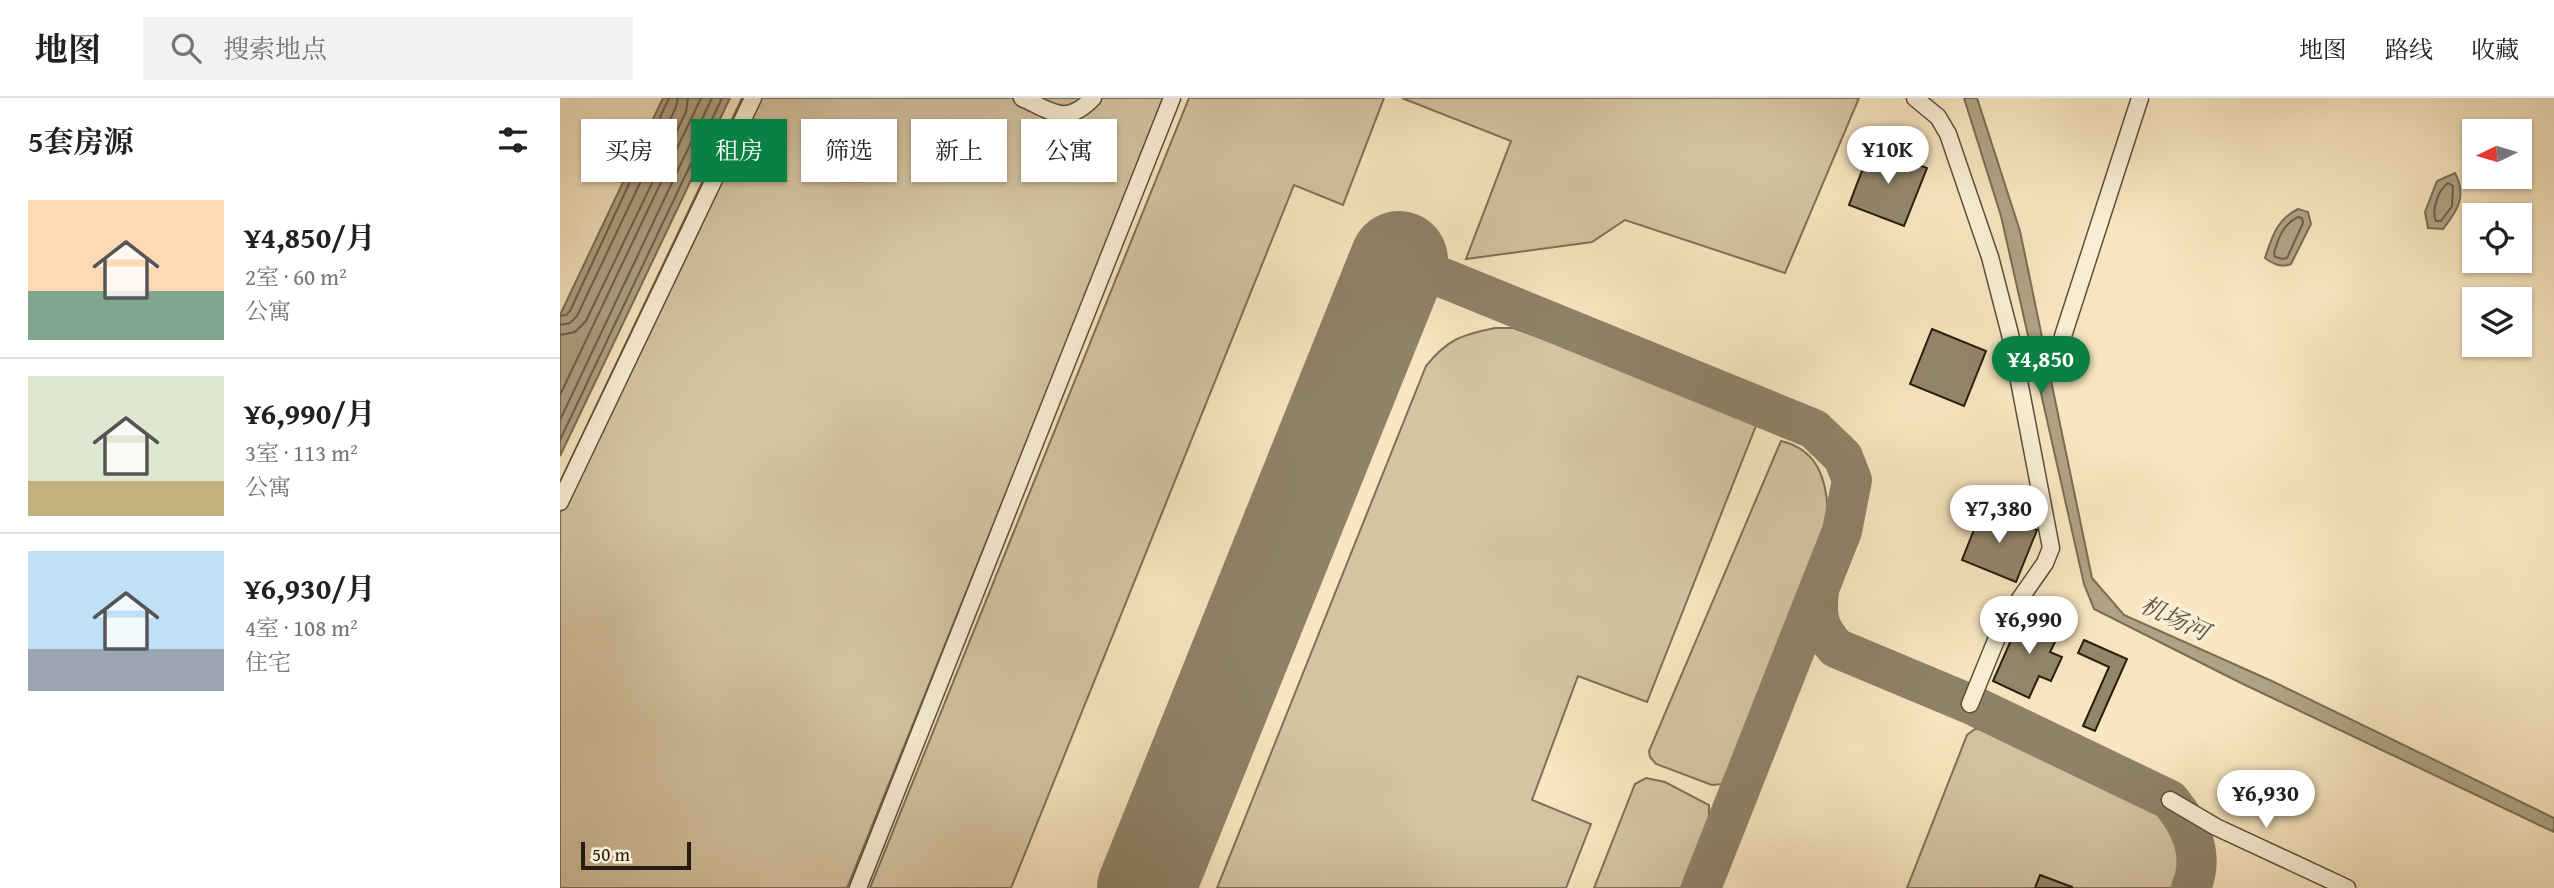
<!DOCTYPE html>
<html lang="zh">
<head>
<meta charset="utf-8">
<style>
  :root { --surface:#fff; --page:#f2f2f2; --text:#202124; --muted:#757577; --line:#e0e0e0; --accent:#0b8043 }
  body { margin:0; font-family:"Gentium Book Plus","Noto Serif SC",serif; background:var(--page); color:var(--text); height:100vh; display:flex; flex-direction:column; font-size:26px; white-space:nowrap }
  * { box-sizing:border-box; margin:0 }
  p { font-size:23px; color:var(--muted) }
  .icon { flex:none; width:38px; height:38px; fill:none; stroke:currentColor; stroke-width:2; stroke-linecap:round; stroke-linejoin:round }
  .map { position:relative; flex:1; overflow:hidden }
  .details { display:flex; flex-direction:column; background:var(--surface); width:560px }
  .details>* { flex:none }
  .guide { position:absolute; left:21px; top:21px; width:665px; height:63px; display:flex; gap:14px }
  .needle { width:46px; rotate:265deg }
  .buttons { position:absolute; left:1902px; top:21px; display:grid; gap:14px }
  .buttons a { display:grid; place-items:center; width:70px; height:70px; border-radius:0px; background:var(--surface); box-shadow:0 2px 5px #0004; font-size:35px }
  .scale { position:absolute; left:21px; bottom:18px; width:110px; box-sizing:border-box; padding-left:7px; border:4px solid #271d0f; border-top:0; font-size:19px; line-height:24px; white-space:nowrap; color:#271d0f; -webkit-text-stroke:5px #faefd6; paint-order:stroke }
  .price { position:absolute; translate:-50% -60px; padding:0 16px; border-radius:24px; background:#fff; color:#222; font-size:23px; line-height:46px; filter:drop-shadow(0 2px 4px #0008) }
  .price::after { content:''; position:absolute; left:50%; top:42px; width:21px; height:16px; margin-left:-10px; background:inherit; clip-path:polygon(0 0,100% 0,50% 100%) }
  .price.current { background:var(--accent); color:#fff }
  ul { padding:0; list-style:none }
  li { display:flex; align-items:center; gap:21px; height:175px; padding:0 28px }
  li+li { border-top:2px solid var(--line) }
  li span { display:grid; place-items:center; flex:none; width:196px; height:140px; border-radius:0px; color:#555 }
  li>.icon { margin-inline-start:auto }
  span .icon { width:84px; height:84px; fill:#fffc; stroke-width:1 }
  li b { font-size:30px }
  h2 { display:flex; justify-content:space-between; align-items:center; height:84px; padding:0 28px; font-size:30px }
  .pill { padding:0 24px; border-radius:0px; background:var(--surface); box-shadow:0 2px 5px #0004; font-size:24px; line-height:63px }
  .pill.current { background:var(--accent); color:#fff }
  header { display:flex; align-items:center; gap:42px; box-sizing:border-box; height:98px; padding:0 35px; background:var(--surface); border-bottom:2px solid var(--line) }
  header strong { font-size:33px }
  nav { display:flex; gap:38px; margin-inline-start:auto; font-size:24px }
  .search { width:490px; height:63px; background:var(--page); display:flex; align-items:center; gap:18px; box-sizing:border-box; padding:0 24px; border-radius:0px; color:var(--muted); font-size:26px }
  main { display:flex; flex:1; min-height:0 }
  .map>svg:first-child { display:block }
  .green { fill:#d4c4a2; stroke:#7e7058; stroke-width:2 }
  .water { fill:#b0a284; stroke:#796d55; stroke-width:2 }
  .lines { fill:none; stroke-linecap:round; stroke-linejoin:round }
  .shore { stroke:#6c604a; stroke-width:2 }
  .taxiway { stroke:#8f8268; stroke-width:40 }
  .runway { stroke:#8f8268; stroke-width:98 }
  .building { fill:#93866b; stroke:#271d0f; stroke-width:2 }
  .minor-casing { stroke:#5b4f3b; stroke-width:19 }
  .minor { stroke:#faefd6; stroke-width:16 }
  .labels { text-anchor:middle; dominant-baseline:central; stroke-width:7; stroke-linejoin:round; paint-order:stroke }
  .water-label { font-size:24px; font-style:italic; fill:#5e523e; stroke:#faefd6 }
</style>
</head>
<body>
<header>
<strong>地图</strong>
<div class="search"><svg class="icon" aria-label="search" viewBox="0 0 24 24"><circle cx="10" cy="10" r="6"/><path d="M15 15l6 6"/></svg>搜索地点</div>
<nav><a>地图</a><a>路线</a><a>收藏</a></nav>
</header>
<main>
<section class="details">
<h2>5套房源<svg class="icon" aria-label="filters" viewBox="0 0 24 24"><path d="M4 7h16M4 17h16"/><circle cx="9" cy="7" r="2"/><circle cx="15" cy="17" r="2"/></svg></h2>
<ul>
<li><span style="background:linear-gradient(#ffd9b3 65%,#7fa58c 0)"><svg class="icon" aria-label="home" viewBox="0 0 24 24"><path d="M3 11l9-7 9 7M6 9v11h12V9"/></svg></span><div><b>¥4,850/月</b><p>2室 · 60 m²</p><p>公寓</p></div></li>
<li><span style="background:linear-gradient(#dfe7d0 75%,#c2b280 0)"><svg class="icon" aria-label="home" viewBox="0 0 24 24"><path d="M3 11l9-7 9 7M6 9v11h12V9"/></svg></span><div><b>¥6,990/月</b><p>3室 · 113 m²</p><p>公寓</p></div></li>
<li><span style="background:linear-gradient(#bfe0f5 70%,#9aa5b1 0)"><svg class="icon" aria-label="home" viewBox="0 0 24 24"><path d="M3 11l9-7 9 7M6 9v11h12V9"/></svg></span><div><b>¥6,930/月</b><p>4室 · 108 m²</p><p>住宅</p></div></li>
</ul>
</section>
<div class="map">
<svg width="1994" height="790" viewBox="0 0 1994 790">
  <rect width="100%" height="100%" fill="#f7e6c0"/>
  <filter id="stains"><feTurbulence type="fractalNoise" baseFrequency=".00286" numOctaves="4"/><feColorMatrix values="0 0 0 0 .2 0 0 0 0 .09 0 0 0 0 .02 0 0 0 .5 -.17"/></filter>
  <radialGradient id="worn" r=".72"><stop offset=".6" stop-color="#630" stop-opacity="0"/><stop offset="1" stop-color="#630" stop-opacity=".3"/></radialGradient>
  <path class="green" d="M182,0h423l-318,790h-287v-406z
    M629,0h195l-41,107 -49,-20 -283,703h-141z
    M842,0h457l-74,175 -160,-53 -33,22 -126,17 45,-118z
    M935,230h18l246,90 -112,284 -69,-26 -46,124 59,24 -25,64h-349l209,-522c22,-27 35,-31 69,-38z
    M1221,343c38,9 46,40 47,75l-100,262 -6,6 -10,1 -56,-21 -6,-7 -1,-6z
    M1415,631h12l161,75c29,25 41,46 26,84h-267l60,-153z
    M1086,680l19,4 44,23v13l-28,70h-87l41,-104z"/>
  <path class="water" d="M103,0h67l-170,358v-141z
    M1404,0h13l43,133 72,347 32,37 150,67 280,136v14l-313,-149 -147,-74 -10,-25 -83,-368z
    M1895,75c12,23 3,37 -12,56l-15,-1 -3,-16 12,-31z
    M1738,111l10,3 3,12 -20,40c-10,4 -18,0 -26,-6 7,-21 12,-39 33,-49z"/>
  <g class="lines">
    <path class="shore" d="M1888,85l5,3 -1,20 -11,15h-5c-5,-10 2,-31 12,-38z
      M1738,119l4,1 1,5 -16,35 -4,1 -8,-2 -1,-4c4,-14 9,-29 24,-36z
      M0,218l6,-1 4,-4 99,-213
      M0,227l10,-2 7,-7 99,-209 2,-9
      M0,237l15,-3 11,-11 100,-209 2,-14
      M0,297l141,-297
      M0,322l152,-322
      M0,342l162,-342"/>
    <path class="taxiway" d="M839,162l415,169 29,28 9,23 -10,51 -141,357
      M1259,492c-3,27 -1,38 17,58l134,56 200,96c21,26 35,55 21,88"/>
    <path class="runway" d="M586,790l253,-628"/>
  </g>
  <path class="building" d="M1311,49l56,21 -23,58 -55,-21z
    M1372,231l54,22 -22,55 -54,-22z
    M1423,409l54,23 -21,52 -54,-22z
    M1463,515l38,17 -11,22 12,5 -11,24 -12,-5 -10,22 -36,-17z
    M1524,542l43,19 -32,72 -12,-5 26,-59 -31,-14z
    M1480,777l32,12v1h-37z"/>
  <g class="lines">
    <g class="minor-casing">
      <path id="minor" d="M462,0c31,14 44,28 71,0
        M1355,0l23,19 10,17 42,123 20,77 41,214 -6,15 -42,60 -33,81
        M1503,238l77,-238
        M0,404l193,-404
        M1610,702l46,27 131,61
        M298,790l314,-790"/>
    </g>
    <use href="#minor" class="minor"/>
  </g>
  <g class="labels">
    <g class="water-label">
      <text transform="translate(1615 520) rotate(25)">机场河</text>
    </g>
  </g>
  <rect width="100%" height="100%" filter="url(#stains)"/>
  <rect width="100%" height="100%" fill="url(#worn)"/>
</svg>
<div class="buttons">
<a><svg class="needle" viewBox="-14 -14 28 28"><path d="M0-13l5 13h-10z" fill="#e53935"/><path d="M0 13l5-13h-10z" fill="#757577"/></svg></a>
<a><svg class="icon" aria-label="locate" viewBox="0 0 24 24"><circle cx="12" cy="12" r="6"/><path d="M12 2v4M12 18v4M2 12h4M18 12h4"/></svg></a>
<a><svg class="icon" aria-label="layers" viewBox="0 0 24 24"><path d="M12 4l9 5-9 5-9-5zM3 14l9 5 9-5"/></svg></a>
</div>
<div class="scale">50 m</div>
<b class="price" style="left:1328px;top:88px">¥10K</b>
<b class="price current" style="left:1481px;top:298px">¥4,850</b>
<b class="price" style="left:1439px;top:447px">¥7,380</b>
<b class="price" style="left:1469px;top:558px">¥6,990</b>
<b class="price" style="left:1706px;top:732px">¥6,930</b>
<div class="guide">
<a class="pill">买房</a>
<a class="pill current">租房</a>
<a class="pill">筛选</a>
<a class="pill">新上</a>
<a class="pill">公寓</a>
</div>
</div>
</main>
</body>
</html>
